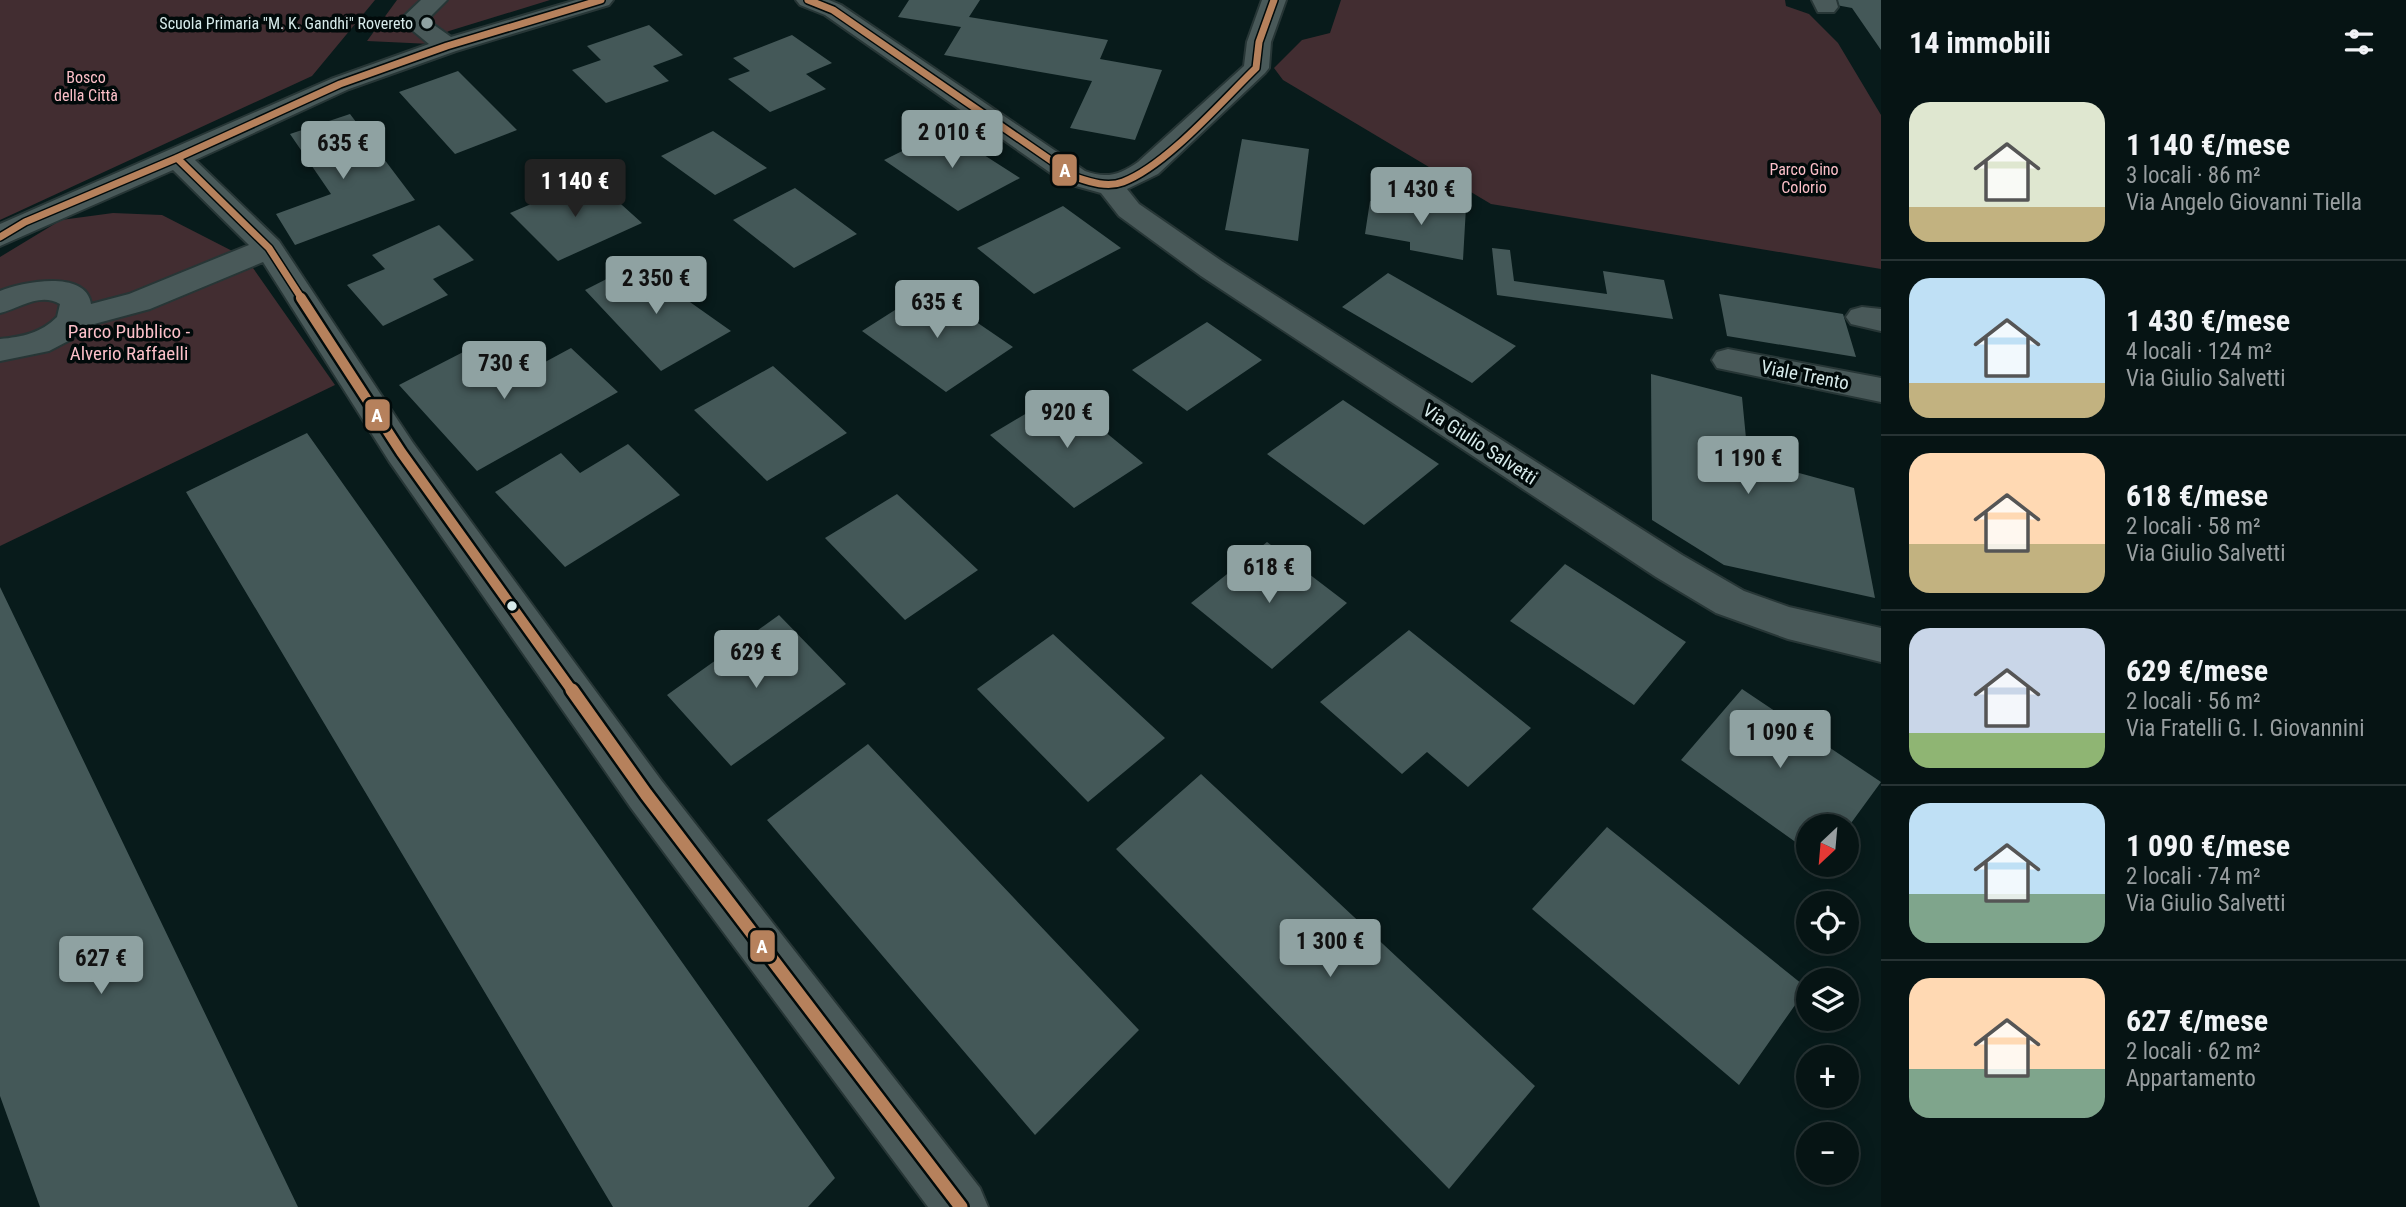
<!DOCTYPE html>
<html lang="it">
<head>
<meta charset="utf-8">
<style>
  :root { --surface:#061414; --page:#142122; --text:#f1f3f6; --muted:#989ea0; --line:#273334; --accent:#8fa2a2 }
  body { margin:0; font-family:"Roboto Condensed",sans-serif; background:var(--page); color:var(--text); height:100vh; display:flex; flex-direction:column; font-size:26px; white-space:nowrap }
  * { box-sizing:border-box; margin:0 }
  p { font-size:23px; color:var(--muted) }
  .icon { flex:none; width:38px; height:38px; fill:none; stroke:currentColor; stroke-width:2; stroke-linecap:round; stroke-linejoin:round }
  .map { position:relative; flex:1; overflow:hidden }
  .sheet { display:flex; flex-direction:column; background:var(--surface); width:525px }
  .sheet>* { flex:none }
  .needle { width:46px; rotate:206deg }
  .fabs { position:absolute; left:1796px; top:814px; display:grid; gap:14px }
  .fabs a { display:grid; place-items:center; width:63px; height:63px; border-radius:50%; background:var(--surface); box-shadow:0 4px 18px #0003,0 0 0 2px var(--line); font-size:35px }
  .price { position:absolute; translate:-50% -60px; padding:0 16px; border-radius:7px; background:var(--accent); color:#111; font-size:23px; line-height:46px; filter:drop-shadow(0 2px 4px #0008) }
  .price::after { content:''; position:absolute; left:50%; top:42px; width:21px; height:16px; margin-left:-10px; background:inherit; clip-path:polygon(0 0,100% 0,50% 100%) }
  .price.active { background:#222; color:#fff }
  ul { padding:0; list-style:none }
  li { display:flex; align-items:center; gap:21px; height:175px; padding:0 28px }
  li+li { border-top:2px solid var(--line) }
  li span { display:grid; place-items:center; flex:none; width:196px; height:140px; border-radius:21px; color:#555 }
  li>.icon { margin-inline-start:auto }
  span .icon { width:84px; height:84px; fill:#fffc; stroke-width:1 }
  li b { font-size:30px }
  h2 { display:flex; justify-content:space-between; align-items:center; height:84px; padding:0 28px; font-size:30px }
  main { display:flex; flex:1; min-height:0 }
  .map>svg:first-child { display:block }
  .green { fill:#422d31 }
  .building { fill:#445858 }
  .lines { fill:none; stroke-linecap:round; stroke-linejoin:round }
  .minor-casing { stroke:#273636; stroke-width:4 }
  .minor { fill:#495959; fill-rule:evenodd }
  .bus-1-far2-casing { stroke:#010a0a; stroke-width:10 }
  .bus-1-far1-casing { stroke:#010a0a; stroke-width:15 }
  .bus-1-casing { stroke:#010a0a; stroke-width:18 }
  .bus-1-far2 { stroke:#b6815c; stroke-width:7 }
  .bus-1-far1 { stroke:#b6815c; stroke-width:10 }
  .bus-1 { stroke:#b6815c; stroke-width:13 }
  .poi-dot { fill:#8fa2a2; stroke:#010a0a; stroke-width:2.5 }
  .bus-dot { fill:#d7eaea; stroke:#010a0a; stroke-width:2.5 }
  .labels { text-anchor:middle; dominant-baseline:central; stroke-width:7; stroke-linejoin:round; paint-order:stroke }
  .far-poi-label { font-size:16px; fill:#d7eaea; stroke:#010a0a; text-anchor:end }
  .far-park-label { font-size:16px; fill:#fbbfc8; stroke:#010a0a }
  .park-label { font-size:19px; fill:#fbbfc8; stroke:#010a0a }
  .street-label { font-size:19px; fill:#d7eaea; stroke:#010a0a }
  .line-badge { stroke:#010a0a; stroke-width:2.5 }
  .badge-label { font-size:19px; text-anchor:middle; font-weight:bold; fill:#fff }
</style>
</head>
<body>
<main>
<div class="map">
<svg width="1881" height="1207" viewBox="0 0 1881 1207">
  <rect width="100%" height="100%" fill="#081b1b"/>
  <path class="green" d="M0,0h375l-63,76 -312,144z
    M397,0h153l-101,31 -12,6 -6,7 -64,-3z
    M1341,0h444l1,6 23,8 29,29 43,72v154l-390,-65 -208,-124 -9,-12 28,-28 28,-7z
    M113,213l49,2 84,43 89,127 -335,161v-289l61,-37z"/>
  <path class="building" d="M909,0h71l-11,17 139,23 -8,19 62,11 -27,70 -65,-12 22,-47 -148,-26 17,-28 -63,-10z
    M1834,0h47v50l-29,-42 -16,-3z
    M649,25l34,30 -30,11 16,15 -63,22 -34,-33 29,-10 -14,-14z
    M792,35l40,28 -26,11 20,15 -56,23 -42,-33 22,-8 -17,-13z
    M458,71l59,59 -62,24 -56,-62z
    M350,114l65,86 -120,45 -19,-31 55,-20 -41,-60z
    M945,130l75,48 -62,33 -74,-51z
    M713,131l54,37 -52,27 -54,-39z
    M1242,139l67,10 -11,92 -73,-11z
    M592,178l50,45 -84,38 -48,-48z
    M795,188l62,46 -63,34 -61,-48z
    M1419,199l47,8 -3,53 -53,-10v-8l-45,-8 5,-33 48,8z
    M1063,206l58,42 -87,46 -57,-46z
    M439,225l35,35 -41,19 15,16 -65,31 -36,-41 38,-16 -13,-14z
    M1492,248l18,2 4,31 93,13 -4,-23 61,9 9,39 -176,-24z
    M636,264l95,67 -70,40 -76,-81z
    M1388,273l128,73 -44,37 -130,-76z
    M928,289l85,58 -67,45 -84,-61z
    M1719,294l124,20 13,43 -129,-21z
    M1207,322l55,38 -75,51 -55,-41z
    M471,348l24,25 29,-16 10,11 37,-20 47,44 -141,79 -78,-86z
    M773,366l74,67 -80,48 -73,-71z
    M1651,374l91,23 6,62 106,29 21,110 -151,-33 -72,-45z
    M1059,394l84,69 -69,45 -84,-73z
    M1343,400l96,64 -75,61 -97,-71z
    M307,433l528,745 -27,29h-195l-427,-715z
    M628,444l52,51 -115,72 -70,-75 66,-39 19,20z
    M897,494l81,76 -73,50 -80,-82z
    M1267,542l80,61 -75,66 -81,-66z
    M1565,564l121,78 -52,63 -124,-84z
    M0,587l298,620h-258l-40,-111z
    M779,615l67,69 -115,82 -64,-71z
    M1409,630l122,98 -63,59 -41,-35 -25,22 -82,-72z
    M1053,634l112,104 -77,64 -111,-113z
    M1742,689l139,93 -35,48v-4h-38v25l-127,-91z
    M868,744l271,286 -104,105 -268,-315z
    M1201,774l334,312 -86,103 -333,-340z
    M1607,827l200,161 -68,97 -207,-176z"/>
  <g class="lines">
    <g class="minor-casing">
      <path id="minor" d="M421,0h26l-20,20 24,17 125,-37h37l-4,5 -153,46 -107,38 -154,71 84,81 134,202 248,337 319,408 8,19h-60l-297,-399 -242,-347 -126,-199 -113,47 -67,18 -11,12 -23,12 -49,10v-22c22,-2 41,-6 57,-22l3,-13c-20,-12 -40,4 -60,9v-22c22,-9 86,-22 91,13l38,-10 120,-49 -76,-75 -173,76v-22l331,-145 98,-35 -29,-24z
        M796,0h33l12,5 244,166c21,8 35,4 53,-9l106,-96 3,-24 15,-42h24l-15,42 -2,26 -4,5 -107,101 -31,15 12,15 84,58 459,293 62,36 45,16 92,21v34l-93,-23 -72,-26 -60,-36 -455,-301 -82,-60 -18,-23 -36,-10 -240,-168 -25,-10z
        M1812,0h24l2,7 -4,5h-16z
        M1862,307l19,2v22l-30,-7 -5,-7 5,-7z
        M1728,349l153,29v24l-164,-34 -5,-8 5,-8z"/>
    </g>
    <use href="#minor" class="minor"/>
    <g class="bus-1-far2-casing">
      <path id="bus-1-far2" d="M808,0l25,10 242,167c15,5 32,11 48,5 43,-16 99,-81 133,-114l3,-26 15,-42
        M177,158l92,90 33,51
        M0,237l25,-15 152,-64 163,-74 107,-38 154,-46"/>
    </g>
    <g class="bus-1-far1-casing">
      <path id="bus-1-far1" d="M301,298l100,154 172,240"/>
    </g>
    <g class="bus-1-casing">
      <path id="bus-1" d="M572,690l74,104 315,413"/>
    </g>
    <use href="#bus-1-far2" class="bus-1-far2"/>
    <use href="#bus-1-far1" class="bus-1-far1"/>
    <use href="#bus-1" class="bus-1"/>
  </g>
  <circle class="poi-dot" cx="427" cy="23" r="7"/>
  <circle class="bus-dot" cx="512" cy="606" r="6"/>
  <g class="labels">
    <g class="far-poi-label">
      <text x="413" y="23">Scuola Primaria "M. K. Gandhi" Rovereto</text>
    </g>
    <g class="far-park-label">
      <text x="86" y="77">Bosco<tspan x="86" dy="18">della Città</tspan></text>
      <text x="1804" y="169">Parco Gino<tspan x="1804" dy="18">Colorio</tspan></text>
    </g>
    <g class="park-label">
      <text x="129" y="331">Parco Pubblico -<tspan x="129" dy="22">Alverio Raffaelli</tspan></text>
    </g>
    <g class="street-label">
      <text transform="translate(1805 375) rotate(11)">Viale Trento</text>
      <text transform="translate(1480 444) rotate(33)">Via Giulio Salvetti</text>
    </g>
  </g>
  <g class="line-badge">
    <rect x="1051" y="153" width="27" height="34" rx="7" fill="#b6815c"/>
    <rect x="364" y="398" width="27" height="34" rx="7" fill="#b6815c"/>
    <rect x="749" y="929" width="27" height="34" rx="7" fill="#b6815c"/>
  </g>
  <g class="badge-label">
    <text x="1065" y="177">A</text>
    <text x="377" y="422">A</text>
    <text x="762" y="953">A</text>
  </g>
</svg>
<div class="fabs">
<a><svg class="needle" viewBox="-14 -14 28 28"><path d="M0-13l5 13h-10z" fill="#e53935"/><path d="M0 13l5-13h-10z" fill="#989ea0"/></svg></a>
<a><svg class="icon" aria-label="locate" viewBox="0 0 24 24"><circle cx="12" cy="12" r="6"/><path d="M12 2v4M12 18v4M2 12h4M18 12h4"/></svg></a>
<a><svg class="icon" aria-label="layers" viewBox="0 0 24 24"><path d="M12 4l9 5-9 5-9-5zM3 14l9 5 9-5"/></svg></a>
<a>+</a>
<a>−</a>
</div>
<b class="price" style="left:952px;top:170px">2 010 €</b>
<b class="price" style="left:343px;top:181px">635 €</b>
<b class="price active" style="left:575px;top:219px">1 140 €</b>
<b class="price" style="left:1421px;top:227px">1 430 €</b>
<b class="price" style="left:656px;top:316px">2 350 €</b>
<b class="price" style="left:937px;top:340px">635 €</b>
<b class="price" style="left:504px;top:401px">730 €</b>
<b class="price" style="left:1067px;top:450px">920 €</b>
<b class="price" style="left:1748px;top:496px">1 190 €</b>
<b class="price" style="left:1269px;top:605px">618 €</b>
<b class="price" style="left:756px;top:690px">629 €</b>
<b class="price" style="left:1780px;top:770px">1 090 €</b>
<b class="price" style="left:1330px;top:979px">1 300 €</b>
<b class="price" style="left:101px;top:996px">627 €</b>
</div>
<section class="sheet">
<h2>14 immobili<svg class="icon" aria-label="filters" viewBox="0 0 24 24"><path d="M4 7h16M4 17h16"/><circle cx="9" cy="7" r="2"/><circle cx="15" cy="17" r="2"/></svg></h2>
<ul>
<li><span style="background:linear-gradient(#dfe7d0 75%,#c2b280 0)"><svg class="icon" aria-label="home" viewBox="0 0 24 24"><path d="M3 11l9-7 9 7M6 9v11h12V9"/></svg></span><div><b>1 140 €/mese</b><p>3 locali · 86 m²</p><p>Via Angelo Giovanni Tiella</p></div></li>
<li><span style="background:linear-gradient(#bfe0f5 75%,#c2b280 0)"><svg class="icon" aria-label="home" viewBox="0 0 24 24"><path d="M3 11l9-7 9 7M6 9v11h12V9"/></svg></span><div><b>1 430 €/mese</b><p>4 locali · 124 m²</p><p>Via Giulio Salvetti</p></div></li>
<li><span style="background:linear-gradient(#ffd9b3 65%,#c2b280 0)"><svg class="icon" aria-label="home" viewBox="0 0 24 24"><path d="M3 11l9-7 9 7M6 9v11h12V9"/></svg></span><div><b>618 €/mese</b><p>2 locali · 58 m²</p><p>Via Giulio Salvetti</p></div></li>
<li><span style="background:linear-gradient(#c9d6e8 75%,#8fb573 0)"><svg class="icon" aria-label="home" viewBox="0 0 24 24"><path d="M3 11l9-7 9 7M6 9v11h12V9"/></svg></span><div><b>629 €/mese</b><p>2 locali · 56 m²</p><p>Via Fratelli G. I. Giovannini</p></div></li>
<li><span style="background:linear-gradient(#bfe0f5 65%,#7fa58c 0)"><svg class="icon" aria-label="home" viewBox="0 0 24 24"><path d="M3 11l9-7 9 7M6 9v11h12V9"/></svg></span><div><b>1 090 €/mese</b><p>2 locali · 74 m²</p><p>Via Giulio Salvetti</p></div></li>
<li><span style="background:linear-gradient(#ffd9b3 65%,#7fa58c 0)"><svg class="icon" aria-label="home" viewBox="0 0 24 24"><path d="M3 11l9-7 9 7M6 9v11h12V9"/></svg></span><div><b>627 €/mese</b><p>2 locali · 62 m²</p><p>Appartamento</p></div></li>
</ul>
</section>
</main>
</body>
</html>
